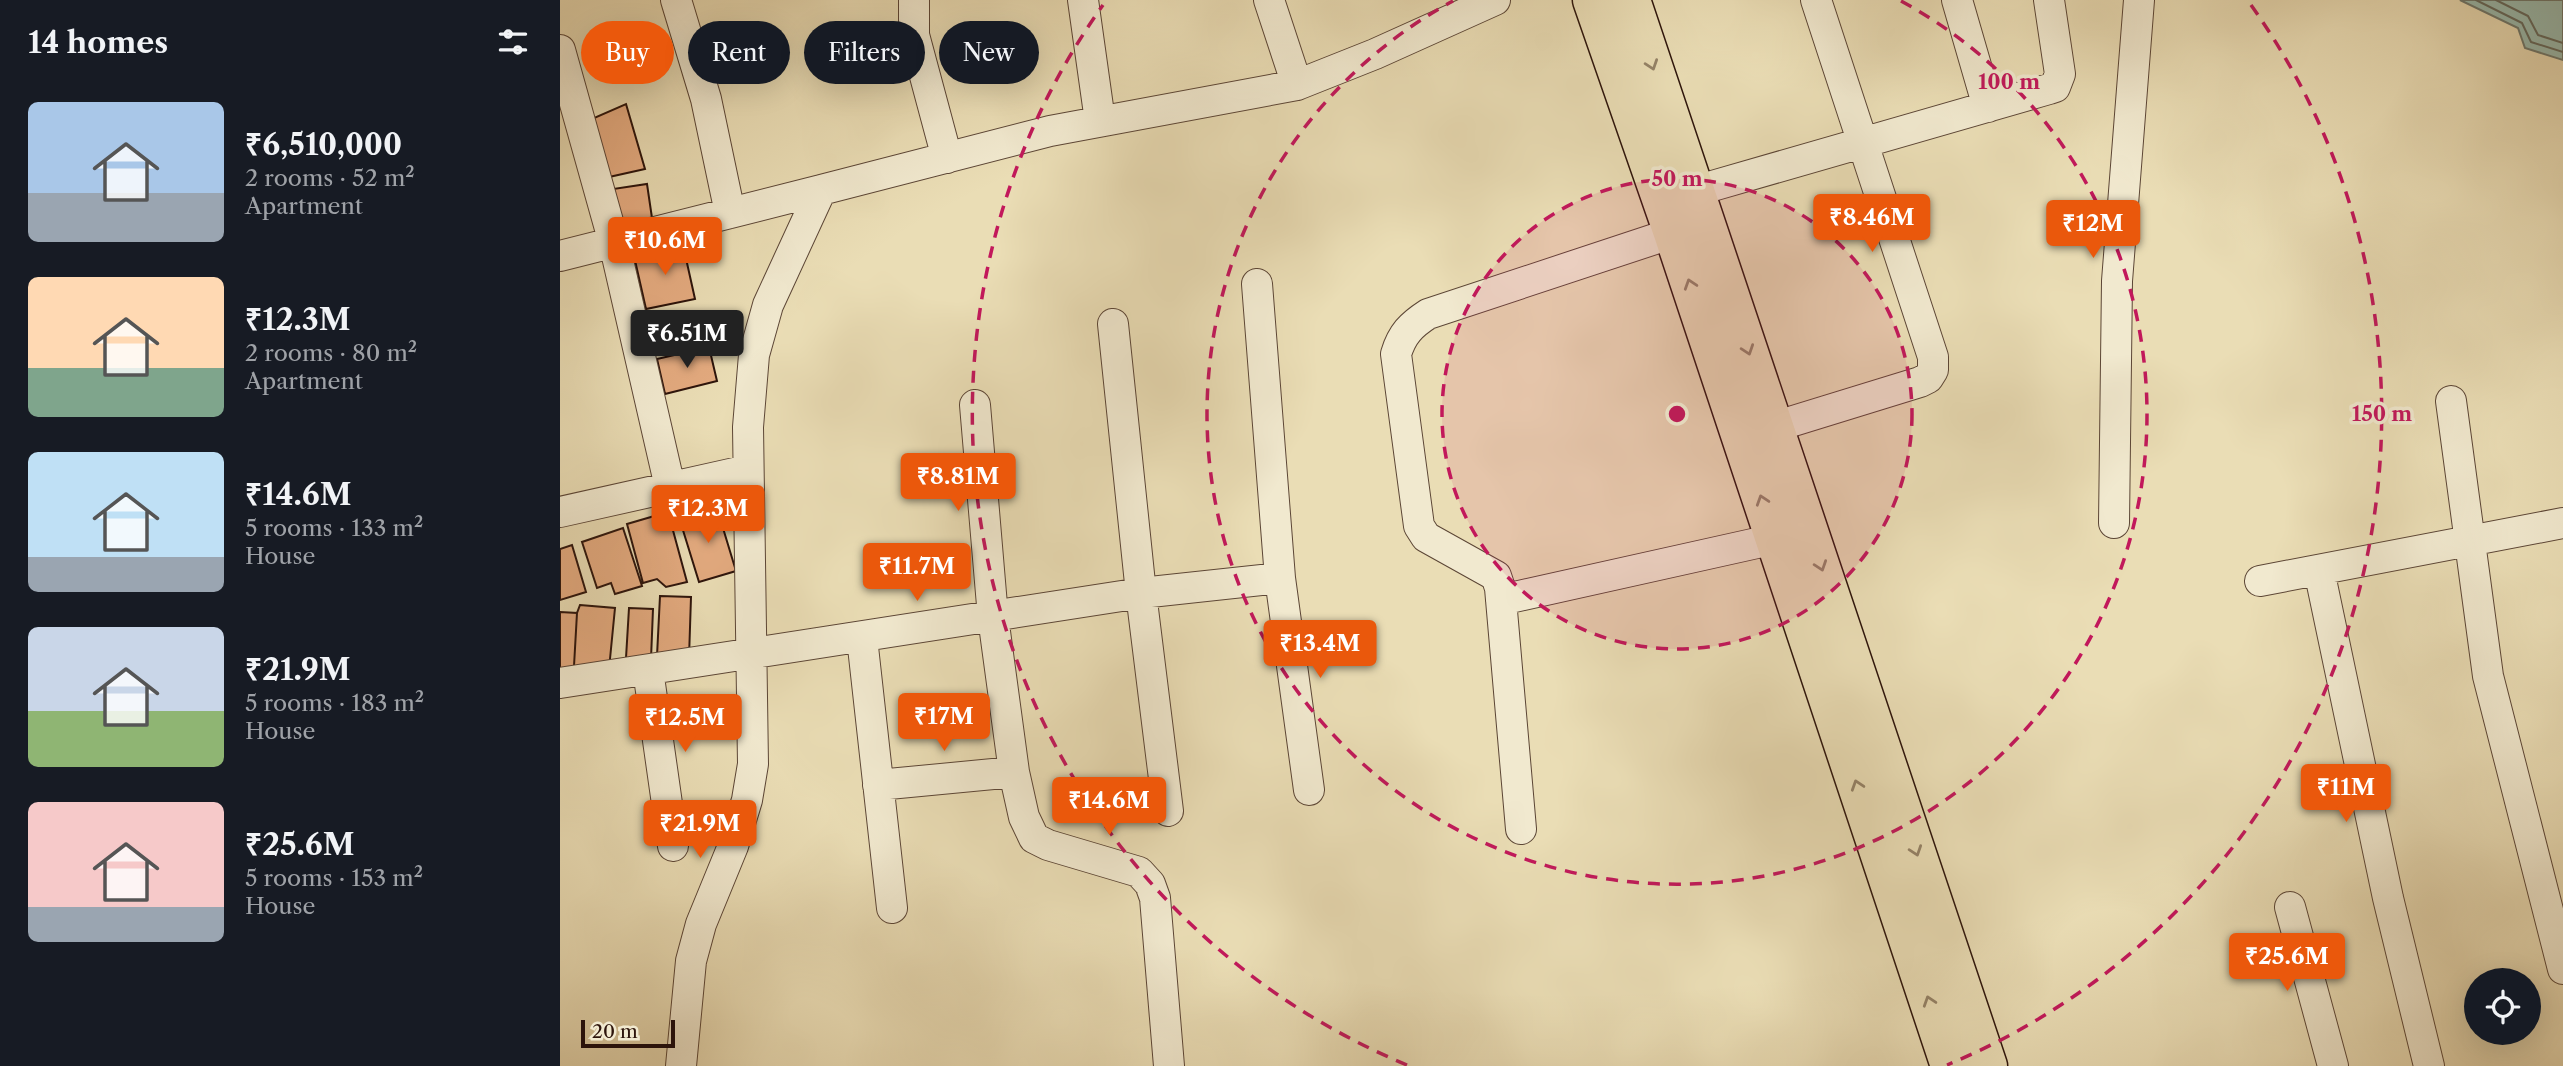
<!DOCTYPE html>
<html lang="en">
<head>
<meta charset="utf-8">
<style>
  :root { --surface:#171b24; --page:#20242c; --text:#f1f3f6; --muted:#9ea1a6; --accent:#ea580c }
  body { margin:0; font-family:"Libre Caslon Text",serif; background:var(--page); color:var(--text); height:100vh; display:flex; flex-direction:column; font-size:26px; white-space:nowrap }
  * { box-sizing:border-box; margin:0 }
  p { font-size:23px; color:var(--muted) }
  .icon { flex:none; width:38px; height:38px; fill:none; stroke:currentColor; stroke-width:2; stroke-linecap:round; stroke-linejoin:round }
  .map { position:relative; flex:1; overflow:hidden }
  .sheet { display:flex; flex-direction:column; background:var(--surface); width:560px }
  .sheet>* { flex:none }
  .guide { position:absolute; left:21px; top:21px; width:665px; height:63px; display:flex; gap:14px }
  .fabs { position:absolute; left:1904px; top:968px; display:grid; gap:14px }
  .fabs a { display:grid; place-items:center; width:77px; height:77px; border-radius:50%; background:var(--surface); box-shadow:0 7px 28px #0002; font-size:35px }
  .scale { position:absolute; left:21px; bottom:18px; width:94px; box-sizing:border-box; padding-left:7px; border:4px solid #2d140b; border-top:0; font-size:19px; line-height:24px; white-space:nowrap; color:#2d140b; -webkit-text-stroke:5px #f1e9cf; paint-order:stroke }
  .price { position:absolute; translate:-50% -60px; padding:0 16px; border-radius:7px; background:var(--accent); color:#fff; font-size:23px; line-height:46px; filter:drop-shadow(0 2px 4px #0008) }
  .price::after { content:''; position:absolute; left:50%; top:42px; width:21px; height:16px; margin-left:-10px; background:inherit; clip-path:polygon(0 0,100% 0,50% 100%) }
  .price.selected { background:#222; color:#fff }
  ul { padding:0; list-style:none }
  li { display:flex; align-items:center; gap:21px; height:175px; padding:0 28px }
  li span { display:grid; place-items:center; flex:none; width:196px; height:140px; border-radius:10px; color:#555 }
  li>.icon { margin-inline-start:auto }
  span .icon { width:84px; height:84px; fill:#fffc; stroke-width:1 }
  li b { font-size:30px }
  h2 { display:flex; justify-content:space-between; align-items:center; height:84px; padding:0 28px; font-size:30px }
  .pill { padding:0 24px; border-radius:32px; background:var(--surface); box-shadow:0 7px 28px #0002; font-size:24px; line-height:63px }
  .pill.selected { background:var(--accent); color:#fff }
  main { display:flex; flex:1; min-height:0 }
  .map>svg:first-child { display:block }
  .water { fill:#98bbb0; stroke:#6d786e; stroke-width:2 }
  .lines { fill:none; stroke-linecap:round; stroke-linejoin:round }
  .shore { stroke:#62685e; stroke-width:2 }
  .building { fill:#e3aa7f; stroke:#2d140b; stroke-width:2 }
  .minor-casing { stroke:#5c4636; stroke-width:32 }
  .primary-casing { stroke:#2d140b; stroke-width:41 }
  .minor { stroke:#f1e9cf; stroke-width:30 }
  .primary { stroke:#eaddb5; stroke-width:38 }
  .oneway { stroke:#958368 }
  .ring { fill:none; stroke:#c2185b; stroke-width:3.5; stroke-dasharray:12 9 }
  .centre { fill:#c2185b; stroke:#f1e9cf; stroke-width:3.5 }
  .ring-label { font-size:21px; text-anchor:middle; font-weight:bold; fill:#c2185b; stroke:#f1e9cf; stroke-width:7; stroke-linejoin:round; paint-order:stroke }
</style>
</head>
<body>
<main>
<section class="sheet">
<h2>14 homes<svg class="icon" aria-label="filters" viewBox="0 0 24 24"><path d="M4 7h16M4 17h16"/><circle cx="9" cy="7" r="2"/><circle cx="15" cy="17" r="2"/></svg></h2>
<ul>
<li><span style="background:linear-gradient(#a9c7e8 65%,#9aa5b1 0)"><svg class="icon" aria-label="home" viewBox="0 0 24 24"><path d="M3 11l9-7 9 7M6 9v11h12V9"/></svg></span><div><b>₹6,510,000</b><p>2 rooms · 52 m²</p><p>Apartment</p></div></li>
<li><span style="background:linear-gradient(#ffd9b3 65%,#7fa58c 0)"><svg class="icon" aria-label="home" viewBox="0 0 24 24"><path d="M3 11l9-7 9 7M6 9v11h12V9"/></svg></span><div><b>₹12.3M</b><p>2 rooms · 80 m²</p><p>Apartment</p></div></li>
<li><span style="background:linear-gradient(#bfe0f5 75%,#9aa5b1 0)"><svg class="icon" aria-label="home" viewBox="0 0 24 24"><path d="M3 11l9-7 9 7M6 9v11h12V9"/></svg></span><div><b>₹14.6M</b><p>5 rooms · 133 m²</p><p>House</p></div></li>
<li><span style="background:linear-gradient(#c9d6e8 60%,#8fb573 0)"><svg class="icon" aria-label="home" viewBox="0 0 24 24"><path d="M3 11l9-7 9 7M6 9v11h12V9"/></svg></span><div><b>₹21.9M</b><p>5 rooms · 183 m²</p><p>House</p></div></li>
<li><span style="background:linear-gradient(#f6c9c9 75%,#9aa5b1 0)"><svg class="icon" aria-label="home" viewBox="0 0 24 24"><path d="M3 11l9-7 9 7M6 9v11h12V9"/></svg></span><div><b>₹25.6M</b><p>5 rooms · 153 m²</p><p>House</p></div></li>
</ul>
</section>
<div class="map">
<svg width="2003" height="1066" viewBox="0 0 2003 1066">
  <rect width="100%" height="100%" fill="#eaddb5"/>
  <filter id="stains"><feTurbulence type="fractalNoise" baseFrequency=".00286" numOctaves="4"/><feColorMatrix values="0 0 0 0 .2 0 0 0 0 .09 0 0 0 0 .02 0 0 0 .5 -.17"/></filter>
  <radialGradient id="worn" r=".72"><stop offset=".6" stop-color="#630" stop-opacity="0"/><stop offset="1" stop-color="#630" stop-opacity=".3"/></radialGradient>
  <path class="water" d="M1900,0h103v60l-38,-12 -7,-20z"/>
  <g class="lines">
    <path class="shore" d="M1916,0l46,23 9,19 32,10
      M1936,0l32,16 10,19 25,8"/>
  </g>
  <path class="building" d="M66,104l19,65 -36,8 -15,-59z
    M87,184l5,34 -34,6 -5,-35z
    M123,245l12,54 -49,10 -12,-53z
    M149,347l8,34 -52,13 -8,-35z
    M156,505l20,66 -37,11 -17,-55 7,1 1,-15z
    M108,512l19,70 -21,5 -9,-8 -14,4 -16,-59z
    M63,528l19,58 -27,8 -4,-11 -14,5 -15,-46z
    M12,545l14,47 -26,8v-51z
    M100,596l31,1 -2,61 -32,-2z
    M20,605l35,3 -6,61 -35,-3 3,-53z
    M69,608l24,1 -2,50 -25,-1z
    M0,612l17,1 -3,53 -14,4z"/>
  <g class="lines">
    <g class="minor-casing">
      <path id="minor" d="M116,0l30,99 24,114
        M354,0v35l33,123
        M523,0l17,121
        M709,0l28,85
        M1397,0l31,107
        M0,50l54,193 56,244
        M1135,191l354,-102 6,-2 5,-13 -11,-74
        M0,256l261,-66
        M697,284l23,294 29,212
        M553,324l28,269 27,218
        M1891,401l37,275 75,293
        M415,405l18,212 21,155 10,45 10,21 14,7 91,27 11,12 5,14 14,168
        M1214,427l146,-45 8,-4 5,-8v-13l-117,-357
        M0,512l188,-42
        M1554,523l3,-242 22,-281
        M1759,570l69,328 41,168
        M1700,581l303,-58
        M941,600l274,-61
        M302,638l30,270
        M88,670l25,176
        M0,683l581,-90 139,-15
        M318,785l136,-13
        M961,829l-21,-241 -4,-12 -70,-39 -7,-11 -23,-172c6,-20 15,-29 32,-40l245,-81
        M1730,907l43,159
        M121,1066l10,-105 10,-37 32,-78 14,-46 6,-36 -5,-337 6,-72 14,-50 53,-115 229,-59 247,-46 78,-31 120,-54"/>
    </g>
    <g class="primary-casing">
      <path id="primary" d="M1032,0l81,233 277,833
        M1071,0l357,1066"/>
    </g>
    <use href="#minor" class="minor"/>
    <use href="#primary" class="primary"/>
  </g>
  <defs><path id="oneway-chevron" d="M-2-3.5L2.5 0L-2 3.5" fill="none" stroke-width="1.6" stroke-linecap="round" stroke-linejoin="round" transform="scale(1.75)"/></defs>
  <g class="oneway">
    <use href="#oneway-chevron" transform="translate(1092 65) rotate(71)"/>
    <use href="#oneway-chevron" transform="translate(1130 284) rotate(-108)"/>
    <use href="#oneway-chevron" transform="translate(1188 350) rotate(71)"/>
    <use href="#oneway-chevron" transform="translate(1202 500) rotate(-108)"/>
    <use href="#oneway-chevron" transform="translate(1261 566) rotate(71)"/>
    <use href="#oneway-chevron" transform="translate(1297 785) rotate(-108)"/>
    <use href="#oneway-chevron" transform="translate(1356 851) rotate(71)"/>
    <use href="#oneway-chevron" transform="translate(1369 1001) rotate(-108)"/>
  </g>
  <circle cx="1117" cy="414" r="235" fill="#c2185b" fill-opacity=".12"/>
  <g class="ring">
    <circle cx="1117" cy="414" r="235"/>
    <path d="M1341 1A470 470 0 1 1 893 1"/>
    <path d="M847 1065A705 705 0 0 1 543 5M1691 5A705 705 0 0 1 1387 1065"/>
  </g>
  <circle cx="1117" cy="414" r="10" class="centre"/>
  <g class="ring-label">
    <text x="1449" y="89">100 m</text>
    <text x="1117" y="186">50 m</text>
    <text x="1822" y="421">150 m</text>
  </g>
  <rect width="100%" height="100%" filter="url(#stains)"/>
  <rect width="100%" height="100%" fill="url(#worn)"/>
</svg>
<div class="fabs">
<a><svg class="icon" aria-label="locate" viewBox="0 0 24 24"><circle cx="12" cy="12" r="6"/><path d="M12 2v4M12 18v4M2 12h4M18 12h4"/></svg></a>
</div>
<div class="scale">20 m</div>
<b class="price" style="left:1312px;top:254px">₹8.46M</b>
<b class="price" style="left:1533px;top:260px">₹12M</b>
<b class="price" style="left:105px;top:277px">₹10.6M</b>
<b class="price selected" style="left:127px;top:370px">₹6.51M</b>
<b class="price" style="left:398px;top:513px">₹8.81M</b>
<b class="price" style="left:148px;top:545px">₹12.3M</b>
<b class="price" style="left:357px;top:603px">₹11.7M</b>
<b class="price" style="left:760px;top:680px">₹13.4M</b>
<b class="price" style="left:384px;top:753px">₹17M</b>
<b class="price" style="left:125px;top:754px">₹12.5M</b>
<b class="price" style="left:1786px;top:824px">₹11M</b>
<b class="price" style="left:549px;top:837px">₹14.6M</b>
<b class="price" style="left:140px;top:860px">₹21.9M</b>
<b class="price" style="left:1727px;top:993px">₹25.6M</b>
<div class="guide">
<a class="pill selected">Buy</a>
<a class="pill">Rent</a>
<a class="pill">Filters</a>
<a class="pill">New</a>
</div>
</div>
</main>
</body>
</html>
